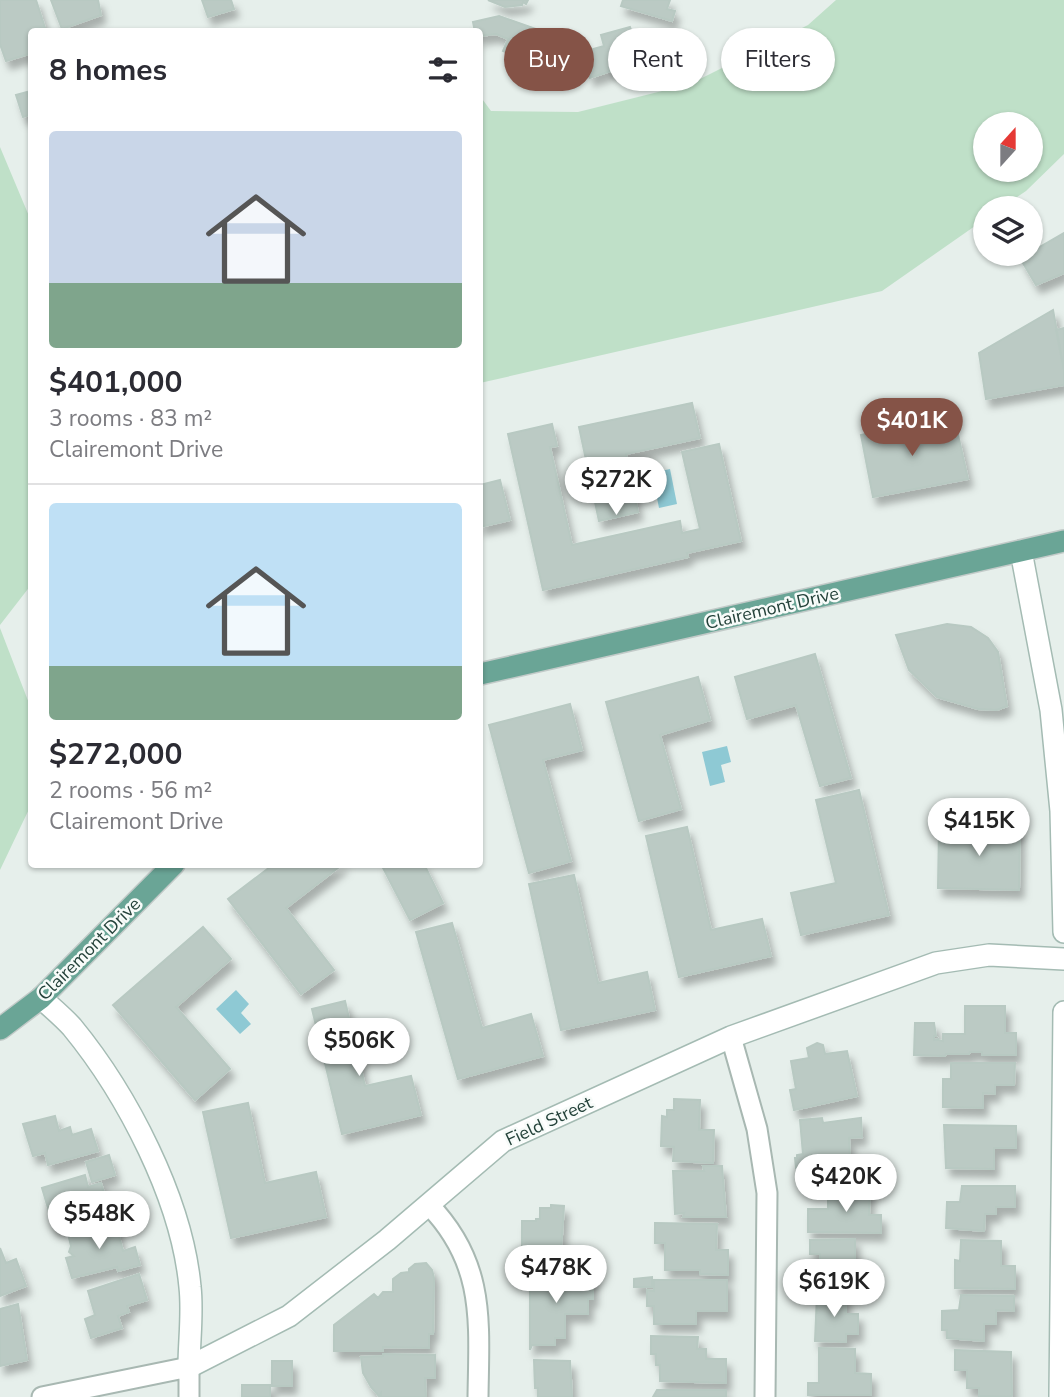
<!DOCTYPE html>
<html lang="en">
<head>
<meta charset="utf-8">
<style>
  :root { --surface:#fff; --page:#f7f7f7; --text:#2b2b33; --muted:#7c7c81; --line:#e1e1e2; --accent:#855347 }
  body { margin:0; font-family:"Nunito Sans",sans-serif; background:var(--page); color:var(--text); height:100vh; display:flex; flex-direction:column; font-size:26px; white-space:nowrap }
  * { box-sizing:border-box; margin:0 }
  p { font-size:23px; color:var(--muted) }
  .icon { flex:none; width:38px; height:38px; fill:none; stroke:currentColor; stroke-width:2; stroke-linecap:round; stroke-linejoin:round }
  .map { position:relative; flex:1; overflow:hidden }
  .panel { position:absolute; left:28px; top:28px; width:455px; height:840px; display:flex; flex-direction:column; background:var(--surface); border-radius:7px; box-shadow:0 2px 5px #0004 }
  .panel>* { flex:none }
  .banner { position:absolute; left:504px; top:28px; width:455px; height:63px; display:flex; gap:14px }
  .needle { width:46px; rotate:21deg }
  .tools { position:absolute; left:973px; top:112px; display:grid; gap:14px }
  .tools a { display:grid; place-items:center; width:70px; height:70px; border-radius:50%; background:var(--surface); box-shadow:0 2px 5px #0004; font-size:35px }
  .price { position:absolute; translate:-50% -60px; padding:0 16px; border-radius:24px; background:#fff; color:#222; font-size:23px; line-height:46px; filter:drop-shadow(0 2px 4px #0008) }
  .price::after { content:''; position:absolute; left:50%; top:42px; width:21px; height:16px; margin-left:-10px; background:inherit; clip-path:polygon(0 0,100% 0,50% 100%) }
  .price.on { background:var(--accent); color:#fff }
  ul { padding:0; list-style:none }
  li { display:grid; align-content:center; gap:14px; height:371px; padding:0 21px }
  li+li { border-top:2px solid var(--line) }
  li span { display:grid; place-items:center; height:217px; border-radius:7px; color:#555 }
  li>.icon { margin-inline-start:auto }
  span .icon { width:126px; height:126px; fill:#fffc; stroke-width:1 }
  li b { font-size:30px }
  h2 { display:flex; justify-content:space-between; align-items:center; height:84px; padding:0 21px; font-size:30px }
  .tag { padding:0 24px; border-radius:32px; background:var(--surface); box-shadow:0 2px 5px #0004; font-size:24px; line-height:63px }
  .tag.on { background:var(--accent); color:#fff }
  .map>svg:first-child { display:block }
  .green { fill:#bfe0c8; fill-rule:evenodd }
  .water { fill:#8ec9d4 }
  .building { fill:#bbcac4; stroke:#b8c9c2; stroke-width:2; filter:url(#shadow) }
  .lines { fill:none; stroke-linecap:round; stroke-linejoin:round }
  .street-casing { stroke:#a8b8b2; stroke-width:23 }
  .secondary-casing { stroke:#a4bbb3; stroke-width:24 }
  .primary-casing { stroke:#c2cac8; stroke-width:24 }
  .street { stroke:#fff; stroke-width:19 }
  .secondary { stroke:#fff; stroke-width:21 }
  .primary { stroke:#6aa596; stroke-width:21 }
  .labels { text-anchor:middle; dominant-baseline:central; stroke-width:5; stroke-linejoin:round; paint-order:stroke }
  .street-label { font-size:18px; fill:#24423a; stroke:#f7fbf9 }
</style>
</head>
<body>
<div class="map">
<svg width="1064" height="1397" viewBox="0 0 1064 1397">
  <defs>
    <filter id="shadow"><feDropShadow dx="4.5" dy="8" stdDeviation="3.5" flood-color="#0004"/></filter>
  </defs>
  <rect width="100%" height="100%" fill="#e6efeb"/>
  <path class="green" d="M836,0h228v154l-38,37 -25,17h-16v11l-103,72 -402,92v-287l11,15 87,1 112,-28 118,-59zM985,124h46v46h-46z
    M0,147l29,69h3l-1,369 -31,40z
    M0,628l32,83 -1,94 -31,65z"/>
  <path class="water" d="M670,469l7,35 -18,4 -7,-35z
    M727,746l4,16 -10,3 4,17 -15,4 -8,-34z
    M236,990l13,14 -8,9 10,11 -11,10 -24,-25z"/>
  <path class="building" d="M0,0h36l10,31 -14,1 -3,4 3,17 -26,8 -6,-17z
    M51,0h47l3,15 -39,14z
    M202,0h29l3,9 -26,8z
    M488,0h40l-2,4 -3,-2 -1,3 -17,2z
    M623,0h47l-3,9 8,2 -3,10 -51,-15z
    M499,16l54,19 -4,10 10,4 -8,23 -13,-5 1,-2 -36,-14 5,-12 -12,-5 -16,2v5v-9h-5l-2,-10z
    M630,27l6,17 18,-6 9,30 -21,6 -4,-12 -48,16 -7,-26 21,-6 -3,-11z
    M27,92l5,22 -9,3 -7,-22z
    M1064,233v40l-28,12 -16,-27 11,-4v-2z
    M1053,310l11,60v15l-78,14 -7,-46z
    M1064,328v42l-8,-40z
    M692,403l8,35 -74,16 12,58 -39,9 -20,-94z
    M937,419l5,19 16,-3 10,44 -95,18 -12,-62z
    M552,424l5,22 -7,1 22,98 108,-24 2,12 18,-4 -18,-77 37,-8 22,97 -54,12 1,4 -145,33 -35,-156z
    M500,480l10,40 -30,7v-42z
    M947,624l24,3 17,11 10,14 9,54 -10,4 -19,-1 -41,-12 -28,-27 -13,-35z
    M815,654l36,124 -31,8 -24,-81 -49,14 -12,-42z
    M698,677l12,43 -50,15 21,74 -42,12 -33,-119z
    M570,704l12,46 -39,10 28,101 -42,12 -40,-148z
    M859,790l30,125 -88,20 -10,-42 45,-10 -20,-83z
    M687,827l24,103 51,-11 9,37 -92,21 -33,-141z
    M939,827l81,1 -1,62 -81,-2z
    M274,864h69l-57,44 48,62 -33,24 -73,-95z
    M381,864h43l19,39 -33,17z
    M574,875l24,108 49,-11 8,38 -94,20 -32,-146z
    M452,923l30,105 49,-14 12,42 -85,23 -42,-147z
    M203,927l28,32 -55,48 54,62 -35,31 -82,-95z
    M345,1001l20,85 46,-10 10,39 -79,19 -30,-125z
    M965,1006h40v27h11v22h-34v-3h-12l-1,2h-23l-1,2 -31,-1 1,-32h19l2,13h-2v4l4,-1v1l5,1v-7h22z
    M817,1043l6,2 2,9 22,-3 10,45 -63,14 -4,-20 6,-1 -5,-28 18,-3 -2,-10z
    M951,1063h64l-1,22h-19v9l-12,-1v15l-40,-1v-28h8z
    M674,1099l26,1 -1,30h15l-1,33 -40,-2 1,-14 -13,-1 1,-30 5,1v-7h7z
    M248,1103l17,80 51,-11 10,45 -95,21 -28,-126z
    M55,1116l4,15 11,-4 2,8 19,-6 7,22 -50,14 -3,-12 -12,3 -10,-32z
    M822,1118l1,5 38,-5 1,19 -13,1 1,19 -16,2 1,8 -36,4v-3h-3l-1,-10h2v-3l6,-1 -3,-34z
    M944,1125l72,1v22h-22v21l-48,-1z
    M109,1155l6,20 -23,7 -6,-20z
    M703,1166h19l4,51h-43l1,-4 -9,1 -2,-43h31z
    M85,1175l3,12 13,-4 9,29 -56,16 -12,-40z
    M838,1186l32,1 -1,28h12v18l-73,-1v-23h20v-9h10z
    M962,1186h53v21h-19v7h-11l-1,17 -38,-3 1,-26h13z
    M551,1205l13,1 -3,45 -39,-1v-29h14v-2h4v-11h11z
    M115,1221l8,30 12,-4 5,18 -22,6 -1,-4 -45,11 -6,-20 8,-2 -5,-4 2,-6 -3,-12z
    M655,1223l62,1 -1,26h12v25l-28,-1v-4h-35v-27h-10z
    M855,1239v48h-34l-1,-11 -6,-2 -1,-8 7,-1v-11h-10v-14z
    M961,1240l40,1v25h14v23l-60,-1v-28l5,1z
    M0,1248l6,15 10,-4 10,27 -26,10z
    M564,1249h23l-1,21 -22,-1z
    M426,1263l6,7 2,8 -1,56h-4v14l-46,-1v4h-49v-26l40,-31 4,4 5,-6h10v-13l8,-6 8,-1v-3l6,-5z
    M530,1273h24v20h11v-19h28v25h-5v15h-23v24h-10v7h-23l-2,5z
    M139,1274l8,26 -20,6 2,6 -11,4 4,12 -31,10 -6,-19 10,-4 -7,-24z
    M652,1277v10h-18v-8z
    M654,1280h73v31h-31v13h-42v-18h-7v-16l7,1z
    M817,1294h29v20h12v20h-12v8l-31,-1z
    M961,1295l53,1v15l-18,-1v14h-12v17l-37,-3v-8h-5v-19l17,-1z
    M18,1304l9,56 -27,6v-57z
    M651,1336l47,1 -1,12h9v10h20v24l-66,-2v-16h-4v-11h-5z
    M819,1348l36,1v24l16,1v21h-63v-12h11z
    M955,1350l56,2 1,43 -2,2 -31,-1v-8h-12v-18h-12z
    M383,1354l52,1v23h-10l1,19h-45v-4l-2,3 -8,-9 -8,-14 -2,-16 22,-1z
    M534,1360l36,1 2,36h-34v-9h-3z
    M272,1361h20v25h-20z
    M242,1385h28v12h-28z
    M657,1390h69v7h-73z"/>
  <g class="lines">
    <g class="street-casing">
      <path id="street" d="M731,1037l26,92 10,64 -2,204
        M429,1205c57,59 50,117 49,192
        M42,1397l147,-30v30"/>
    </g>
    <g class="secondary-casing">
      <path id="secondary" d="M1021,551l30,159 10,101 3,121
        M41,998c10,9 22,19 31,29 55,67 110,172 118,260 3,26 -1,54 -1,80l100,-51 98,-76 116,-99 228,-104 205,-74 53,-8 75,4
        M1060,1397l4,-385"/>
    </g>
    <g class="primary-casing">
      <path id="primary" d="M480,674l584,-133
        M0,1029l41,-31 133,-134"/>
    </g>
    <use href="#street" class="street"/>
    <use href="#secondary" class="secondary"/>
    <use href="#primary" class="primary"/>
  </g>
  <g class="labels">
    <g class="street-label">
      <text transform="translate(772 608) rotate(-13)">Clairemont Drive</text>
      <text transform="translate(89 949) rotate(-45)">Clairemont Drive</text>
      <text transform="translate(549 1121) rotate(-25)">Field Street</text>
    </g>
  </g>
</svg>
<div class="tools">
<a><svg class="needle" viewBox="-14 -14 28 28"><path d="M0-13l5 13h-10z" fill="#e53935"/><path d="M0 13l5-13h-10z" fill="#7c7c81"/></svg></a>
<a><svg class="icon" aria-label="layers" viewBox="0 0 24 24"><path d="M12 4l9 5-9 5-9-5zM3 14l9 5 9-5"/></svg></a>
</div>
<b class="price on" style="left:912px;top:458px">$401K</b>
<b class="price" style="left:616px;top:517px">$272K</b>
<b class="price" style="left:979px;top:858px">$415K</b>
<b class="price" style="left:359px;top:1078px">$506K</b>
<b class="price" style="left:846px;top:1214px">$420K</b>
<b class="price" style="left:99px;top:1251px">$548K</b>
<b class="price" style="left:556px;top:1305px">$478K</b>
<b class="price" style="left:834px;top:1319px">$619K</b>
<div class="banner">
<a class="tag on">Buy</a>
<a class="tag">Rent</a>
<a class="tag">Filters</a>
</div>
<section class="panel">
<h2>8 homes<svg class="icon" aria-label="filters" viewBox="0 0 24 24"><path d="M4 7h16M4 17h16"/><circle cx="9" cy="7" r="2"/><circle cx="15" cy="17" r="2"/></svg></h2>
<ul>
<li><span style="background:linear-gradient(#c9d6e8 70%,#7fa58c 0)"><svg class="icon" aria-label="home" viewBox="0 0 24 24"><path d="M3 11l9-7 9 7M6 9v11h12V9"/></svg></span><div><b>$401,000</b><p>3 rooms · 83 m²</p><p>Clairemont Drive</p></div></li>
<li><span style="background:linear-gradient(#bfe0f5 75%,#7fa58c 0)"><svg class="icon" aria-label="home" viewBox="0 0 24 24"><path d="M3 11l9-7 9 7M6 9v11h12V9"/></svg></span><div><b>$272,000</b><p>2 rooms · 56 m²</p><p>Clairemont Drive</p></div></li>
</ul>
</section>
</div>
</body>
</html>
